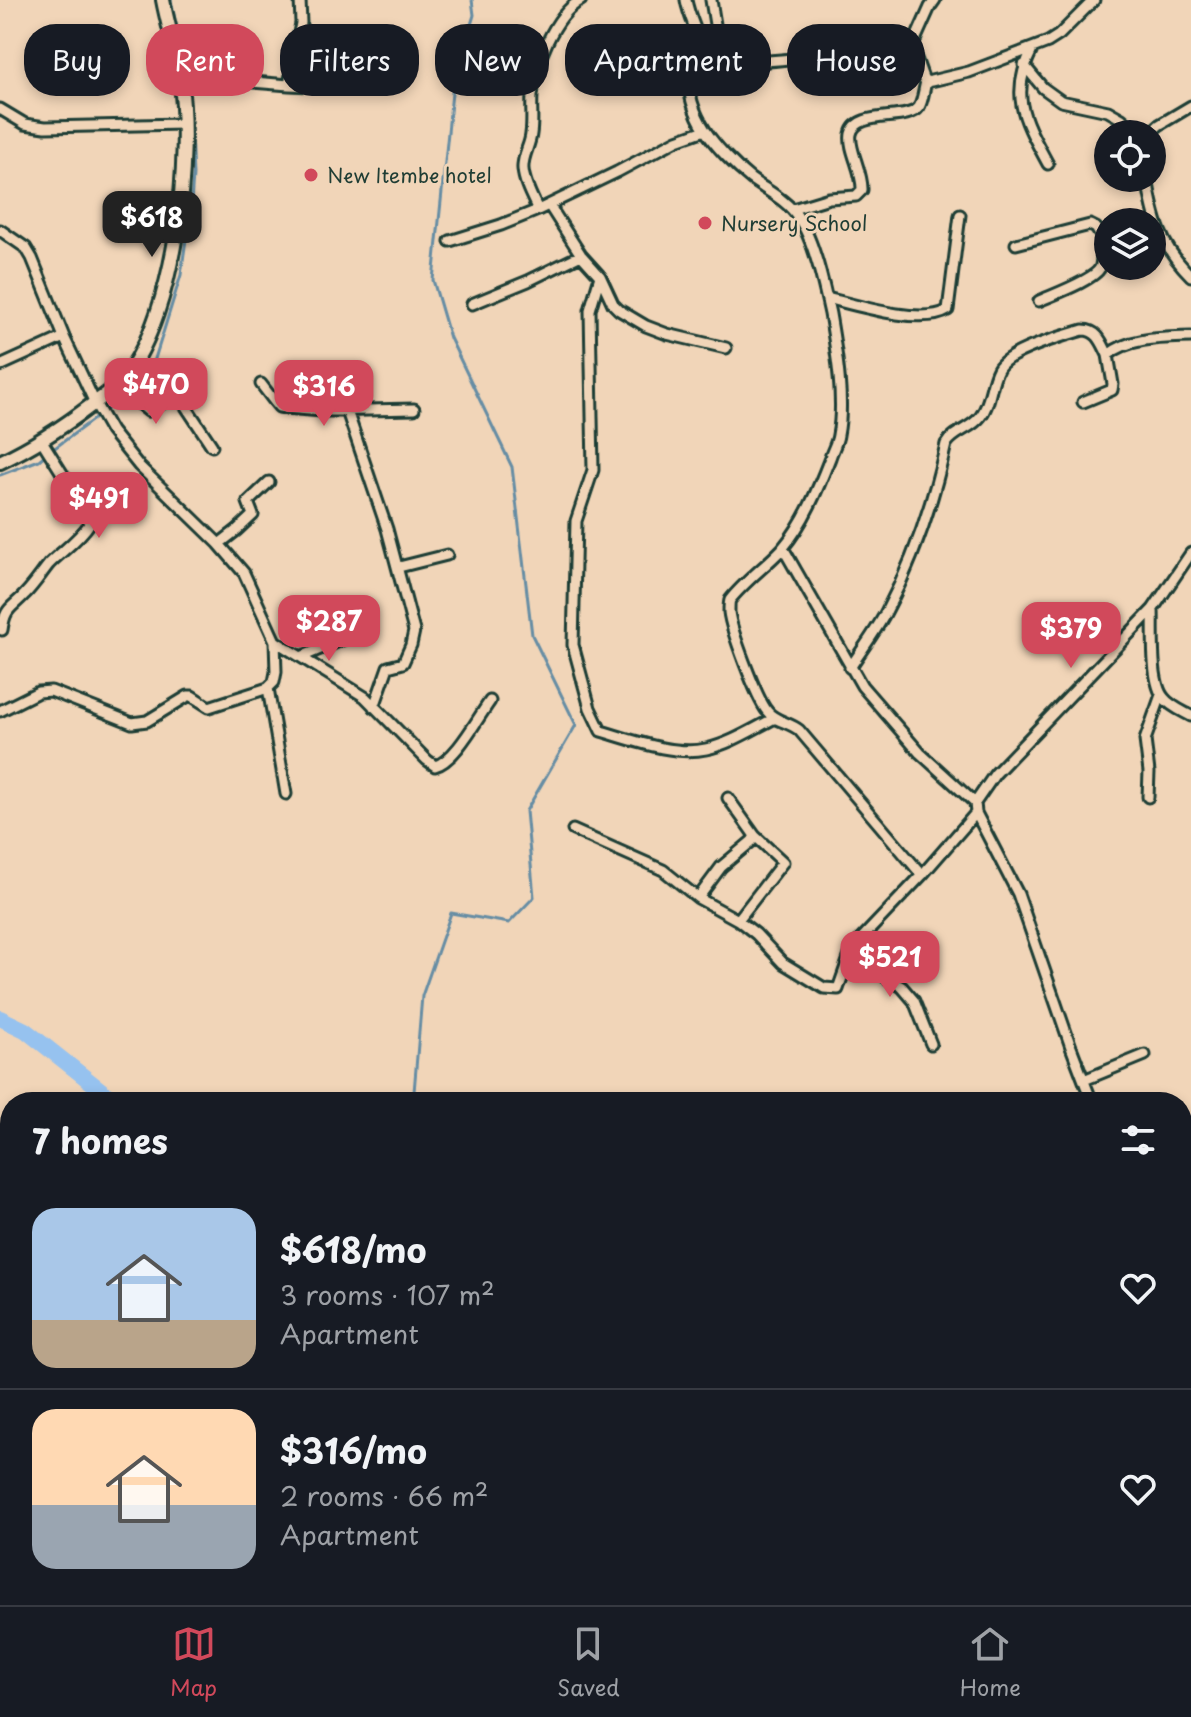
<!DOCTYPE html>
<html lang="en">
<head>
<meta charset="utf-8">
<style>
  :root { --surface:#171b24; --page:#242831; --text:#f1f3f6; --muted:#9ea1a6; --line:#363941; --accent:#d1495b }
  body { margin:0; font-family:"Playpen Sans",sans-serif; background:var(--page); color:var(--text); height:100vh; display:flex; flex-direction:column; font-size:30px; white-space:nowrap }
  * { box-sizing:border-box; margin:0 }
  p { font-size:26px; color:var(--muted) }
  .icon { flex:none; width:44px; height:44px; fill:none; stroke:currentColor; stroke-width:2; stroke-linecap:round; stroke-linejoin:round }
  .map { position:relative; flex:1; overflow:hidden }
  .panel { position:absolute; left:0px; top:1092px; width:1192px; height:514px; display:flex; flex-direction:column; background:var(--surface); border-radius:32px 32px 0 0; box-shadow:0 4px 12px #0003 }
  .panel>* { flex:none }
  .banner { position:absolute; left:24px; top:24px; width:1144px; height:72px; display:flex; gap:16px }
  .buttons { position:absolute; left:1094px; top:120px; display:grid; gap:16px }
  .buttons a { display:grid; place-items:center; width:72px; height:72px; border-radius:50%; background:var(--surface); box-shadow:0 4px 12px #0003; font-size:40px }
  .price { position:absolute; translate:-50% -68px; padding:0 18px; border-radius:16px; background:var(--accent); color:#fff; font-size:26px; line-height:52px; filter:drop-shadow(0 2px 4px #0008) }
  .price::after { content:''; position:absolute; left:50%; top:48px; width:24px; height:18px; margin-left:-12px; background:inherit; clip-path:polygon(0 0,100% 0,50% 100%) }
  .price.on { background:#222; color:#fff }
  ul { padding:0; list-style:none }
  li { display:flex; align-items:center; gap:24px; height:200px; padding:0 32px }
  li+li { border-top:2px solid var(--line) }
  li span { display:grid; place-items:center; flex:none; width:224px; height:160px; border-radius:24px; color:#555 }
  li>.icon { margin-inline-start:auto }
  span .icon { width:96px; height:96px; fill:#fffc; stroke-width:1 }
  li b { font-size:34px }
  h2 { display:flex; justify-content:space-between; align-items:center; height:96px; padding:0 32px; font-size:34px }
  .chip { padding:0 28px; border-radius:32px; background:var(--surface); box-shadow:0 4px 12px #0003; font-size:28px; line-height:72px }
  .chip.on { background:var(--accent); color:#fff }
  .tabs { display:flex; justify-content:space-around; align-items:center; height:112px; border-top:2px solid var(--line); background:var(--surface); font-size:22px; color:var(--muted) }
  .tabs a { display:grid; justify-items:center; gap:4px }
  .tabs .on { color:var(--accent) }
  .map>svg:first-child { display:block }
  .green { fill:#9ee2ae; stroke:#5e9071; stroke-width:2 }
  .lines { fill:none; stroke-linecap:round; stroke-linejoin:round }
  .stream { stroke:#668da4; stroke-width:3 }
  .river { stroke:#96c2ef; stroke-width:16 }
  .minor-casing { stroke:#1f3d34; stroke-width:15 }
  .secondary-casing { stroke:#1f3d34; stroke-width:18 }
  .minor { stroke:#f1d5b8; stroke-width:9 }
  .secondary { stroke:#f1d5b8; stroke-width:12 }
  .poi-dot { fill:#d1495b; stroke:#f1d5b8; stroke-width:3 }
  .labels { text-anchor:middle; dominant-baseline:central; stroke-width:6; stroke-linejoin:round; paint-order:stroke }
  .poi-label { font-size:20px; fill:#1f3d34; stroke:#f1d5b8; text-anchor:start }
</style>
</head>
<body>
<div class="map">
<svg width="1191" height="1605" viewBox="0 0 1191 1605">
  <rect width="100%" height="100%" fill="#f1d5b8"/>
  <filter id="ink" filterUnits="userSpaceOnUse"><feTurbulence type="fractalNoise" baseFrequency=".0125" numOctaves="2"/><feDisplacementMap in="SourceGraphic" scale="16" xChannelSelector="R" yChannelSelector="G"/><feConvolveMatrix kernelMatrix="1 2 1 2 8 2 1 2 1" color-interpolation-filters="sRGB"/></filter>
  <g filter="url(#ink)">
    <path class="green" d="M0,1177l10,3v280l-10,-13z
      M329,1596h43l-17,9h-23z"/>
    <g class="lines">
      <path class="stream" d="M133,385l21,-23 27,-87 10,-71 2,-29 -4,-88 -18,-87
        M52,450l61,-45 14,-15
        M0,475l39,-15 7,-6
        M410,1102l4,-10 8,-96 29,-83 58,10 25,-26 -8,-86 50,-86 -44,-90 -20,-168 -62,-129 -17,-58 20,-197 21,-68 -2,-15"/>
      <path class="river" d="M0,1018l25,12 91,72
        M505,1596l9,9"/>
      <g class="minor-casing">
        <path id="minor" d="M686,0c3,18 14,36 16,52 2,9 -6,14 -10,21 -8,16 4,43 13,57 10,16 31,37 46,49 16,12 36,21 47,38 16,23 26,69 32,97 6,36 15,86 8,121 -1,8 -6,16 -8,23 -12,31 -26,65 -48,91 -17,18 -37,32 -52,51 -1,2 -1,10 -1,12 2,18 27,85 38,99 7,10 22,11 32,19l123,145
          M711,0l10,61
          M912,47l18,-40 5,-7
          M1033,48c-25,48 -8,73 15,116
          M702,58c47,9 95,0 142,-6 22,-3 46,-9 68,-5l11,31 3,4 5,-1 38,-9 79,-30 11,-7 35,-35
          M1024,65l19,23 18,13 47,10 14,8 17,15
          M180,76l109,9 66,3
          M289,85l12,-62 -1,-23
          M0,109l25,15 20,3 138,-3
          M1149,134l10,-9 32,-19
          M1147,178c7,42 13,67 44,98
          M549,205l32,50 19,21 13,28 6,6 27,16 21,8 59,14
          M793,209l36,-11 27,-2 6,-6c1,-18 -14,-41 -11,-56 5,-25 57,-11 68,-27 4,-6 5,-19 7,-25
          M538,210c-6,-13 -14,-27 -15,-41 -1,-13 7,-23 8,-35 2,-13 0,-25 1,-38 2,-30 22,-81 49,-96
          M0,230l26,18 6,10 32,79 31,66 16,28 28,35 80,78 25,29 31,68 1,31 -2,10 -6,6 -59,19 -17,-11h-4l-41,25 -15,2 -81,-32 -13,1 -38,19
          M450,241l51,-16 37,-15 79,-38 60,-32 28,-10
          M1016,244l74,-19 6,3 5,8
          M600,276l-10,34 3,160 -17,51 -3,124 17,63 11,23c31,9 73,25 105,18 24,-5 47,-20 69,-31
          M827,298c28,7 96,28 121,12l12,-95
          M1039,301c13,-6 55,-21 61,-33 4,-8 0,-22 1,-32l7,-2
          M472,304l56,-23 53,-26
          M0,366l64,-29
          M124,378l18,28 6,5 25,-14 4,-1 4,3 31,47
          M261,384l13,17 5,6 6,1 37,3 92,-2
          M1083,402l29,-12 1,-6 -5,-29c21,-18 57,-17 83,-18
          M347,411l40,118 27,102 -3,14 -8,18 -15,4 -14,40
          M219,544l18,-14 16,-15 -5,-13 21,-20
          M783,548l79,138 58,67 55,50 1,10 42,81 53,153 21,55
          M399,567l48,-12
          M1153,609c1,22 -3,73 11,89 6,8 18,13 27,18
          M2,630c3,-23 9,-21 23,-36 9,-9 16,-20 24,-30 14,-14 30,-24 41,-41l-8,-18 -40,-64
          M275,641l90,56 62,63 8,6c20,-5 42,-47 55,-65
          M301,657l43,-18
          M850,668c12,-19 27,-38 37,-58 28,-53 46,-108 59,-166 8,-13 25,-15 34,-27 11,-13 10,-33 18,-48 9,-18 65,-33 85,-39 15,0 19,13 25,25
          M268,688l18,106
          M1148,797l1,-25 -4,-32 16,-45
          M975,803l20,-29 158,-165 38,-56
          M573,830l90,40 35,28 40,22 18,14 27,29 41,25 14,1 12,-34 11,-16 61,-64 54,-62
          M698,898l23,-31 31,-26 3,-5 -27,-38
          M738,920l45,-58 -28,-26
          M850,955l52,32 12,14 17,43
          M1084,1080l61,-25
          M1182,1156l9,-10
          M1182,1256l9,4
          M1182,1352l9,17
          M0,1465l10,26
          M0,1535l10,-3
          M1182,1543l9,-3
          M33,1605l4,-9
          M776,1605l5,-9"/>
      </g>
      <g class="secondary-casing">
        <path id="secondary" d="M0,462c34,-16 63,-35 93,-58 11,-8 23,-16 32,-27 51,-65 67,-219 55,-300 -4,-26 -12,-51 -17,-77"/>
      </g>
      <use href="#minor" class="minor"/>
      <use href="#secondary" class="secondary"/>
    </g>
  </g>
  <g class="poi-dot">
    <circle cx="311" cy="175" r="8"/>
    <circle cx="705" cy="223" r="8"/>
  </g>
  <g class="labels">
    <g class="poi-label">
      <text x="327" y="175">New Itembe hotel</text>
      <text x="721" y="223">Nursery School</text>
    </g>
  </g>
</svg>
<div class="buttons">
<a><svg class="icon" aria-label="locate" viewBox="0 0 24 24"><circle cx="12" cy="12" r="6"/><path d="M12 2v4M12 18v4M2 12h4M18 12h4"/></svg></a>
<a><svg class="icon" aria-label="layers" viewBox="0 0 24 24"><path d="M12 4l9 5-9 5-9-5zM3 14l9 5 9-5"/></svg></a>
</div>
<b class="price on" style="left:152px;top:259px">$618</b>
<b class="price" style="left:156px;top:426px">$470</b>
<b class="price" style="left:324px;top:428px">$316</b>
<b class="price" style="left:99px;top:540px">$491</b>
<b class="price" style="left:329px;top:663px">$287</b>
<b class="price" style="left:1071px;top:670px">$379</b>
<b class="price" style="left:890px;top:999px">$521</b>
<div class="banner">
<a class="chip">Buy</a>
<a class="chip on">Rent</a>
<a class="chip">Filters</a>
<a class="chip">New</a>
<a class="chip">Apartment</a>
<a class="chip">House</a>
</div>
<section class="panel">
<h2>7 homes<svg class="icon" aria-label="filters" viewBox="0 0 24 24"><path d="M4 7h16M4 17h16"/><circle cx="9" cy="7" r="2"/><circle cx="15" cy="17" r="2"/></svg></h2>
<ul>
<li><span style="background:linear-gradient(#a9c7e8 70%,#b9a48a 0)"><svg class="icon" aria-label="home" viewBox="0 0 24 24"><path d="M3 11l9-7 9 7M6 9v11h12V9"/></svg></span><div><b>$618/mo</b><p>3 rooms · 107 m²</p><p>Apartment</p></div><svg class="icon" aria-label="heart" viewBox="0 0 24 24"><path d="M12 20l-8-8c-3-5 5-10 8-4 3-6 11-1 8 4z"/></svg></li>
<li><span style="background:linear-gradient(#ffd9b3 60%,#9aa5b1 0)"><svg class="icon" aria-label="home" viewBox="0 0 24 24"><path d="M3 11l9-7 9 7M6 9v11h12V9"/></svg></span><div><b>$316/mo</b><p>2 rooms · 66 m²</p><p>Apartment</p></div><svg class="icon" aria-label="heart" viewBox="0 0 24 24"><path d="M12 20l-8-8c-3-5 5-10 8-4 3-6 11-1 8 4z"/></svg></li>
</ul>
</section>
</div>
<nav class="tabs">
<a class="on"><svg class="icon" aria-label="map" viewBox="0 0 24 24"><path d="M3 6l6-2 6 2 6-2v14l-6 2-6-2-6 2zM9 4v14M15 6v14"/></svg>Map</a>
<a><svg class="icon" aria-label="saved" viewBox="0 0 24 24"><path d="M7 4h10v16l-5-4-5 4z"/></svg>Saved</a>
<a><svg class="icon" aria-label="home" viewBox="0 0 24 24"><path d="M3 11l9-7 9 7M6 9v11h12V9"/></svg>Home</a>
</nav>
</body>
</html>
